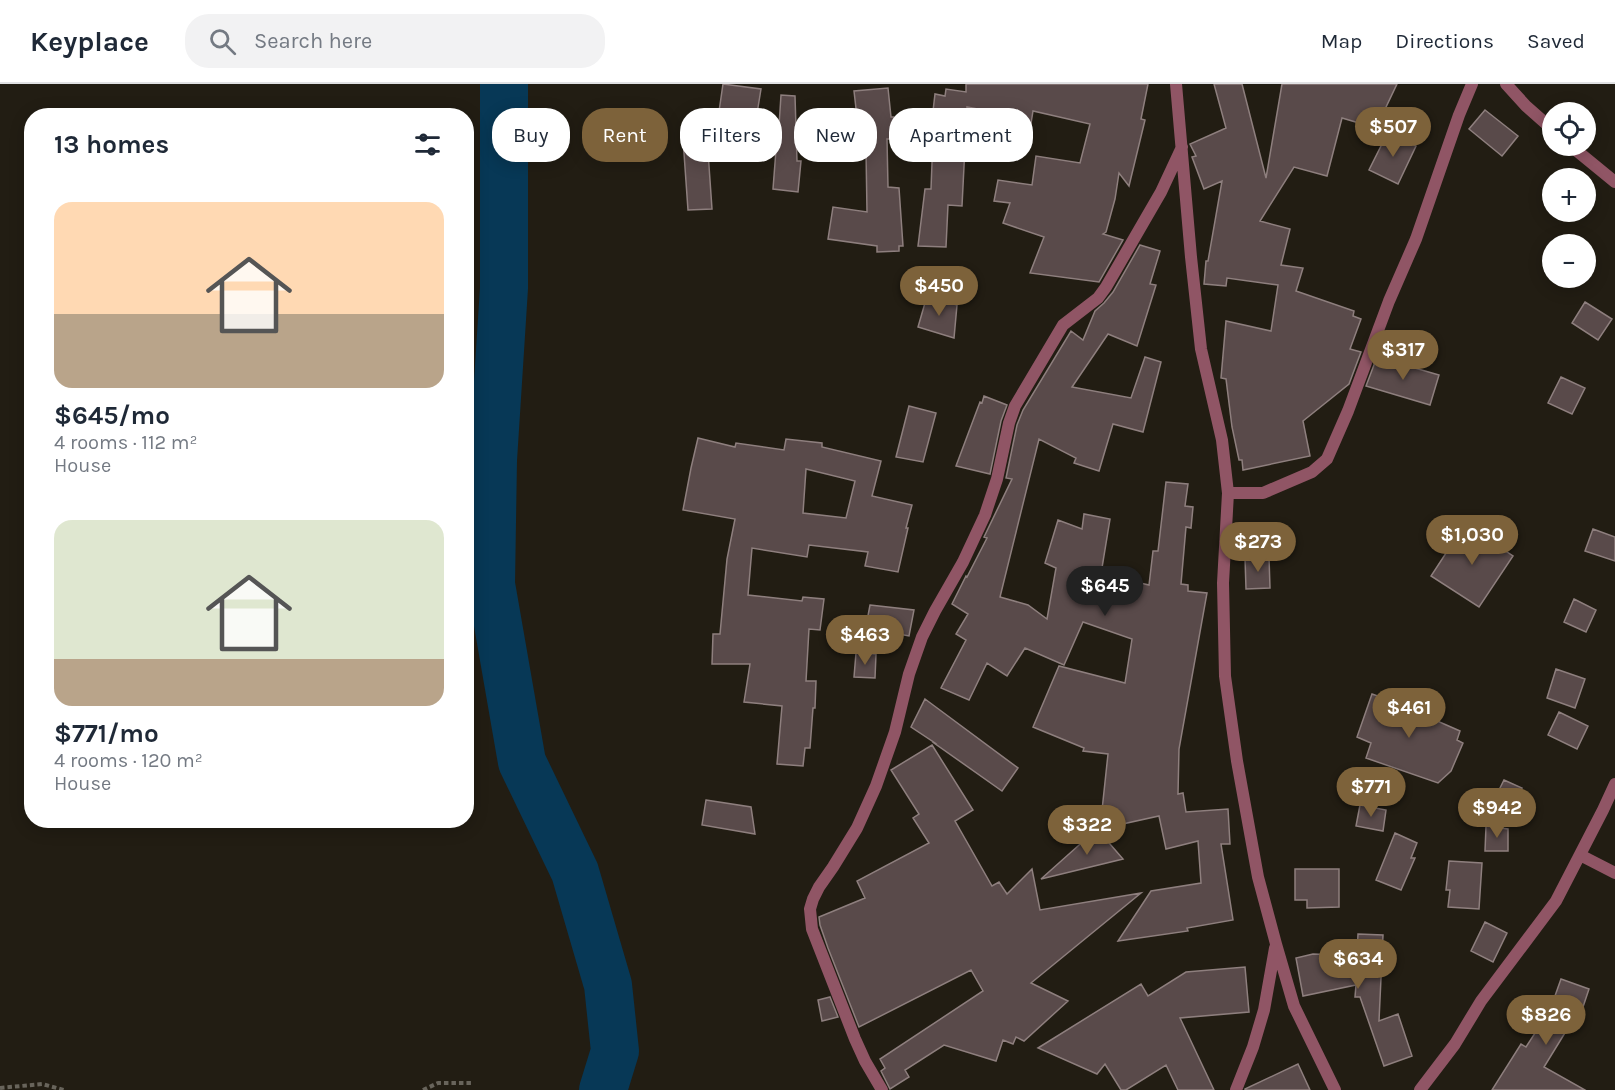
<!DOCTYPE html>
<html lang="en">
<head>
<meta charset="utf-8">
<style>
  :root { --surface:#fff; --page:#f2f2f3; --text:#1f2937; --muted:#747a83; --line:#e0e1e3; --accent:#7d623a }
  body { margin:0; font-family:Karla,sans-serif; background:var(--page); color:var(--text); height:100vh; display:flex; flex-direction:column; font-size:22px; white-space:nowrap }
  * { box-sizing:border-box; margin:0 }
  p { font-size:20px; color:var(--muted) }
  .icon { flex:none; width:33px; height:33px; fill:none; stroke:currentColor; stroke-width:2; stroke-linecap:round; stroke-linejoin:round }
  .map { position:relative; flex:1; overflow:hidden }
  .side { position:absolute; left:24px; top:24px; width:450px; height:720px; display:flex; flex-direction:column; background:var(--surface); border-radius:24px; box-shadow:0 3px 15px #0003 }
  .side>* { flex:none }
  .banner { position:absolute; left:492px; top:24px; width:570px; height:54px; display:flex; gap:12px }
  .buttons { position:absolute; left:1542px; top:18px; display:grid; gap:12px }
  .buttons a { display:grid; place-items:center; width:54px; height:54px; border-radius:50%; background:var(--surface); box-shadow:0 3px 15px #0003; font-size:30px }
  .price { position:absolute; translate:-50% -51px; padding:0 14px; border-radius:21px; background:var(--accent); color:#fff; font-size:20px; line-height:39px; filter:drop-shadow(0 2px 3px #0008) }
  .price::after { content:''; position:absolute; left:50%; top:36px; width:18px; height:14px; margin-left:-9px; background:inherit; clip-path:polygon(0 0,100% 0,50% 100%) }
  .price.on { background:#222; color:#fff }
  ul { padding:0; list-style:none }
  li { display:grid; align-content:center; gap:12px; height:318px; padding:0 30px }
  li span { display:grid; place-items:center; height:186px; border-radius:18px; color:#555 }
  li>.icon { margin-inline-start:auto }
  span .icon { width:108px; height:108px; fill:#fffc; stroke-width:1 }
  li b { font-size:26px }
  h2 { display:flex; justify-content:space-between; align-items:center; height:72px; padding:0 30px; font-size:26px }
  .pill { padding:0 21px; border-radius:24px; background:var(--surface); box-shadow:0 3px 15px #0003; font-size:21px; line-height:54px }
  .pill.on { background:var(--accent); color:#fff }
  header { display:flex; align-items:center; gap:36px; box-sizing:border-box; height:84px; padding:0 30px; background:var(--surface); border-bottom:2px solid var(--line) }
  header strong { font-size:28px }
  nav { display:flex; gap:33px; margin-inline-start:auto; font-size:21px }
  .search { width:420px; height:54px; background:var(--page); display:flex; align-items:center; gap:15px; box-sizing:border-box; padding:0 21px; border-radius:24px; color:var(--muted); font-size:22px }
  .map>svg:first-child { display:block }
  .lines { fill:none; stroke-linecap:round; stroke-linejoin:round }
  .river { stroke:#073856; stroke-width:48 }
  .building { fill:#594a4a; stroke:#8e7f7e; stroke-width:1.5; fill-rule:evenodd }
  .path { stroke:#68645b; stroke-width:4; stroke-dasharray:4.5 3; stroke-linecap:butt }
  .minor { stroke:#905565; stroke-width:12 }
</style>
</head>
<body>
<header>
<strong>Keyplace</strong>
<div class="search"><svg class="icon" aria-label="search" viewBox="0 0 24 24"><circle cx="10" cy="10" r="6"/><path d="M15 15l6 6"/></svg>Search here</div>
<nav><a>Map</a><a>Directions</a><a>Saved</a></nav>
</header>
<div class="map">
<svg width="1615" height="1006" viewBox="0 0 1615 1006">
  <rect width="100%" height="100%" fill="#221d13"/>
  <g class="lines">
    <path class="river" d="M504,0v204l-11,172 -2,124 31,178 53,110 33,113 7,66 -12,39"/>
  </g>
  <path class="building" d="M723,0l38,5 -6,37h24l2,-31 14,1 2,65h4l-3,31 -25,-3 3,-39 -62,-4z
    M966,0h182l-7,35 4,1 -16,66 -10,-13 -4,26 -9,33 -3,2 20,6 -24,42 -69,-9 14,-36 -41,-14 7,-20 -16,-2 4,-21 34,5 4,-29 44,7 10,-39 -57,-13 -4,25 -23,-4 3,-17 -42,-8 -5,99 -14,-1 -2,42 -28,-1 7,-57h6l2,-52h-3l5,-43 10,2 1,-7 20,3z
    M1214,0h28l24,94 16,-94h115l-21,44 -34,-10 -15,58 -33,-9 -34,54 30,8 -9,36 22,3 -7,23 58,20 -1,5 8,3 -11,30 11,3 -12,32 -46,37 7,35 -67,14 -1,-10h-3l-7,-33 -6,-48 -5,-1 5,-57 45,10 7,-46 -51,-7 -1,8 -22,-2 2,-23h2l14,-80 -18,8 -12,-32 4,-1 -6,-12 36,-16z
    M888,4l3,29h3l2,22h-9l1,48 11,1 4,58h-4v5l-22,1v-6l-49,-7 5,-32 34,5 -1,-61 -5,1 -7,-61z
    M1485,26l33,26 -16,20 -33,-27z
    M1388,48l28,14 -18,38 -29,-14z
    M707,53l5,72 -24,1 -5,-71z
    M1140,161l20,6 -10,33 6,1 -19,61 -29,-12 -36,53 59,11 14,-41 16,5 -18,70 -30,-8 -14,47 -25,-8 2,-5 -37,-19 -39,158 28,8 19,14 9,-51 -11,-5 13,-43 24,9 2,-15 26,5 -9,55 48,11 4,-34h5l8,-69 22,2 -3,22 8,1 -2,21 -5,-1 -5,57 7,1v6l19,2 -28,156 -1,45 5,-1 3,19 42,-3 2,35h-9l12,76 -46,8 1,3 -70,10 33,-50 50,-8 -3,-42 -32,8 -7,-33 -59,13 8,-75 -25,-3 1,-3 -51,-21 26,-61 66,17 7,-44 -49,-17 -19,43 -39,-17 -18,28 -20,-13 -18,37 -28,-12 25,-48 -10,-6 12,-20 -16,-10 14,-28 1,1 20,-39 -3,-1 28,-58 -6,-1 11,-53 6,-15 48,-79 12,9 12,-29 9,-8 9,-11z
    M927,212l30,9 -3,33 -36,-11z
    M1585,218l27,17 -14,21 -26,-17z
    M1377,273l62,18 -9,30 -64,-19z
    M1561,293l24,11 -13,26 -24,-11z
    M984,312l23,9 -6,16 -11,53 -34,-8 24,-64 2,1z
    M909,322l27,7 -13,49 -27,-5z
    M698,354l37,9 1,-4 48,7 2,-11 36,4v4l59,14 -9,35 40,9 -6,23h2l-10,44 -33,-6 3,-14 -59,-7 -2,12 -55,-9 -4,47 54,6 1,-4 21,2 -4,31 -11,-1 -3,52h10l-1,27h-2l-3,40h-5l-2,18 -26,-2 5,-58 -38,-4 6,-38h-38l1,-30h7l7,-75 8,-40 -52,-9 8,-42zM806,385l49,12 -9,37 -43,-5z
    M1465,440l48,32 -34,51 -48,-31z
    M1593,445l22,8v24l-30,-10z
    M1269,473l1,31 -24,1 -1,-31z
    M1574,515l22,11 -10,22 -22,-10z
    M870,521l44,5 -5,26 -22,-4 -3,19 -22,-4z
    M856,569l20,1 -1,24 -21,-1z
    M1556,585l29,10 -10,29 -28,-10z
    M1372,610l14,5v-3l28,10 -2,4 48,21 -3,9 6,3 -12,28 -13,12 -72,-25 5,-15 -14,-6z
    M925,615l93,69 -16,23 -68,-48h1l-24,-16z
    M1559,628l29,14 -11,23 -29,-14z
    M932,661l41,65 -18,11 37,65 7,-4 8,12 25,-25 8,41 101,-17 -110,90 37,18 -44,40 -8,-4 -3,7 -10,-4 -7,21 -52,-16 -39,25 4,7 -19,12 -9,-18 4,-3 -5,-9 103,-68 -12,-21 -112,57 -31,-79 -8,-23 -1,-8 46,-19 -8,-17 72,-38 -16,-25 6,-4 -28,-44z
    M1504,696l18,8 -10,21 -19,-7z
    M706,716l45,7 4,27 -53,-9z
    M1360,721l26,5 -3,21 -27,-5z
    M1486,742l22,3v22h-23z
    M1097,745l26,30 -82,20z
    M1395,749l22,10 -6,15h4l-14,32 -25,-10z
    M1449,777l33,2 -3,46 -31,-2 2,-17h-4z
    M1295,785h44v38l-32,1v-8h-12z
    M1485,838l22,11 -14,29 -22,-11z
    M1358,850l25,1 -4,86 19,-7 14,42 -28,10 -24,-69h-5l1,-12 -53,11 -7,-38 17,-4 27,1v10l4,-10h13z
    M1245,883l4,45 -69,6 34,72h-36l-12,-25 -40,25h-5l-16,-26 -8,10 -59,-26 103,-64 7,12 38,-24z
    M1561,895l28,10 -12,36 -6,-2 -27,44 41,23h-93l29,-46 5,3 24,-37z
    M830,913l8,20 -16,4 -4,-21z
    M1298,980l12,26h-65v-1z"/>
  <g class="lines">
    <path class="path" d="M0,1004l42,-4 22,6
      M423,1006l15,-7h34"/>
    <path class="minor" d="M1176,0l15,173 10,92 21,91 6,53 -5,90 2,93 12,85 21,116 18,67 18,62 41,84
      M1506,0l20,22 26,23
      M1571,62l44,36
      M1228,409h35l49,-21 15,-13 21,-48 41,-110 27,-62 43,-124 13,-31
      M1580,771l35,18
      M882,1006l-17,-29 -10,-22 -43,-110 -2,-20 3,-10 6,-12 14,-20 24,-39 19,-42 19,-54 14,-58 13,-37 13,-26 28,-49 22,-47 12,-36 12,-56 6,-17 48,-81 35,-27 8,-11 55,-95 21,-45
      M1236,1006l17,-43 11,-37 11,-62
      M1420,1006l35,-46 26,-43 75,-100 47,-91 12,-26"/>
  </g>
</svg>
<div class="buttons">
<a><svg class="icon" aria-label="locate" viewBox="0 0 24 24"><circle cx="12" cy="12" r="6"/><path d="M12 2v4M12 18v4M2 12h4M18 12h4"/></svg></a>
<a>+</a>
<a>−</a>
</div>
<b class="price" style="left:1393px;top:74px">$507</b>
<b class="price" style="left:939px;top:233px">$450</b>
<b class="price" style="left:1403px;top:297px">$317</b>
<b class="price" style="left:1472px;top:482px">$1,030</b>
<b class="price" style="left:1258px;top:489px">$273</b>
<b class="price on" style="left:1105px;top:533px">$645</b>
<b class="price" style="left:865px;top:582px">$463</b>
<b class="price" style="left:1409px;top:655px">$461</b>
<b class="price" style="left:1371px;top:734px">$771</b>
<b class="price" style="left:1497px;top:755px">$942</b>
<b class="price" style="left:1087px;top:772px">$322</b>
<b class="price" style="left:1358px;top:906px">$634</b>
<b class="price" style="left:1546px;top:962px">$826</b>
<div class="banner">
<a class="pill">Buy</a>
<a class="pill on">Rent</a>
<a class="pill">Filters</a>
<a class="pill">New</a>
<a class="pill">Apartment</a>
</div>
<section class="side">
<h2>13 homes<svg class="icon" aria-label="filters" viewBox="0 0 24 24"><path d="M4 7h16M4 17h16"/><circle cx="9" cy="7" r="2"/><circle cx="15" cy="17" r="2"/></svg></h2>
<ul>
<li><span style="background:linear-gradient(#ffd9b3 60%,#b9a48a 0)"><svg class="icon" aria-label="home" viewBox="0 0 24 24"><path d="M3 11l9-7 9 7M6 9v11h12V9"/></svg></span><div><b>$645/mo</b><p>4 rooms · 112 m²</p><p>House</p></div></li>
<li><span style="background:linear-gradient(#dfe7d0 75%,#b9a48a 0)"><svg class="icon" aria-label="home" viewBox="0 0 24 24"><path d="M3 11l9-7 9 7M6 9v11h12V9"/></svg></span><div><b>$771/mo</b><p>4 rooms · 120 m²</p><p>House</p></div></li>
</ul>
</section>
</div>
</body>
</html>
